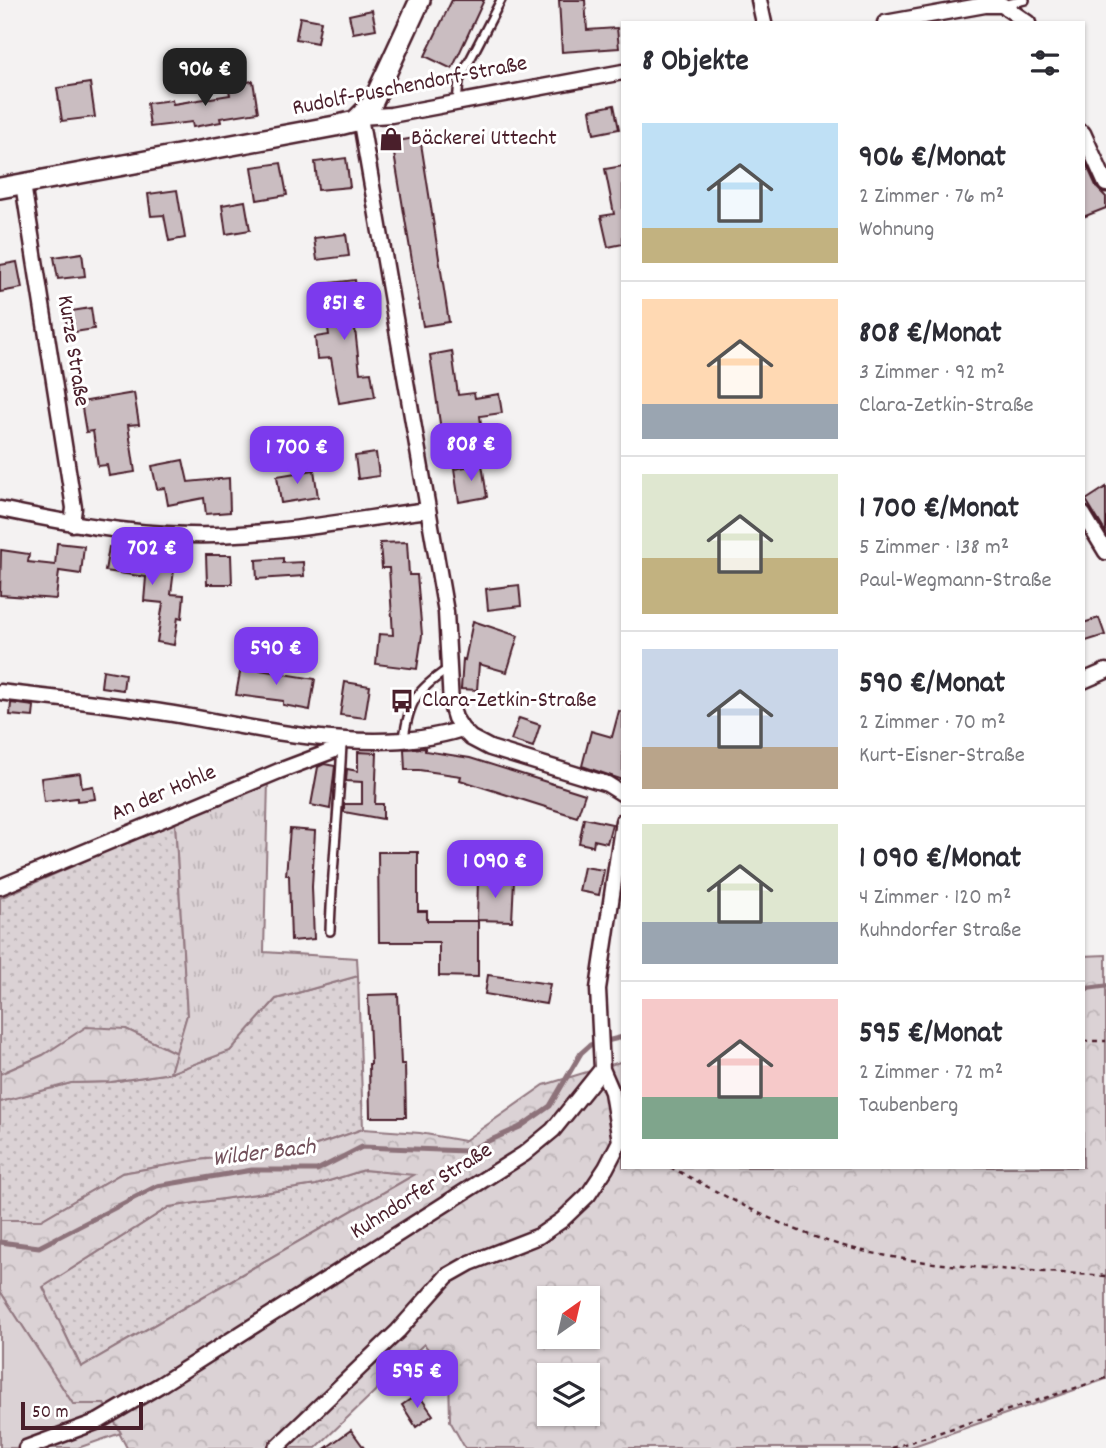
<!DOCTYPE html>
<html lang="de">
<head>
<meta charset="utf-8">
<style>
  :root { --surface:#fff; --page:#f2f2f3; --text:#2b2b33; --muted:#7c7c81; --line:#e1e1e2; --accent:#7c3aed }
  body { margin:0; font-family:Dekko,sans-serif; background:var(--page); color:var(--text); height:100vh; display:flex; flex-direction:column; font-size:26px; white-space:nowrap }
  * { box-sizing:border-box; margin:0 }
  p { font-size:23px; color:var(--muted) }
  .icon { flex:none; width:38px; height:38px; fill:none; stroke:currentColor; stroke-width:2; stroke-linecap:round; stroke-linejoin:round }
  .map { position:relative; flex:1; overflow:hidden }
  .side { position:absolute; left:621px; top:21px; width:464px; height:1148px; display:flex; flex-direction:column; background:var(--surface); border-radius:0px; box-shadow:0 2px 5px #0004 }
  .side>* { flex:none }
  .needle { width:46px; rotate:34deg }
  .controls { position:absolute; left:537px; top:1286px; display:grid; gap:14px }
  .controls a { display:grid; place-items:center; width:63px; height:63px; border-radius:0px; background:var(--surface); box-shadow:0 2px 5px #0004; font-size:35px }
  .scale { position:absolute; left:21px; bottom:18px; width:122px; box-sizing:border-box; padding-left:7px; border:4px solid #4a1f2b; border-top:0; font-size:19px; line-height:24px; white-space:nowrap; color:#4a1f2b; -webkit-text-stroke:5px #fff; paint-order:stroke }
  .price { position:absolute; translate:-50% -60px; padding:0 16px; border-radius:14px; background:var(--accent); color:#fff; font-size:23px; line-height:46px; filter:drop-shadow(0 2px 4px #0008) }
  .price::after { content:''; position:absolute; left:50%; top:42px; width:21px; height:16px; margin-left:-10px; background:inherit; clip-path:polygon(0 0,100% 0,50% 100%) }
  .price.current { background:#222; color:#fff }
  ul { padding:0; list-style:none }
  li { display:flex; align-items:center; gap:21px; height:175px; padding:0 21px }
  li+li { border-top:2px solid var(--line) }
  li span { display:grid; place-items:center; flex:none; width:196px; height:140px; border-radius:0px; color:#555 }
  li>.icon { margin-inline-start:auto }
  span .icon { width:84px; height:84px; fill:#fffc; stroke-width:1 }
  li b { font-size:30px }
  h2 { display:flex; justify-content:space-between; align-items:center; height:84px; padding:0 21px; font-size:30px }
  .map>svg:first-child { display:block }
  .grass { fill:url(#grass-dots); stroke:#927880; stroke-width:2 }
  .forest { fill:url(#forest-crowns); stroke:#927880; stroke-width:2; fill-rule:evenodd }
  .park { fill:url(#park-tufts); stroke:#927880; stroke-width:2 }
  .pitch { fill:#dbd2d5; stroke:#927880; stroke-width:2 }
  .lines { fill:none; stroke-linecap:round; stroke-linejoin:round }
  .stream { stroke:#8d727a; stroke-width:5 }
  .building { fill:#cabdc1; stroke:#4a1f2b; stroke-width:2 }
  .lane-casing { stroke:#4a1f2b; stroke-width:12 }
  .street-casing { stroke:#4a1f2b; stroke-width:19 }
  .secondary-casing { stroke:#4a1f2b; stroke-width:24 }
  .path { stroke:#4a1f2b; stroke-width:2.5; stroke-dasharray:5 5; stroke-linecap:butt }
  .lane { stroke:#fff; stroke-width:7 }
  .street { stroke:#fff; stroke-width:14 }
  .secondary { stroke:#fff; stroke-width:19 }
  .labels { text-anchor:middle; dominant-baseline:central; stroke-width:6; stroke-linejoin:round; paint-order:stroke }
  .street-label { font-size:23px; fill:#4a1f2b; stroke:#fff }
  .poi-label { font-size:23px; fill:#4a1f2b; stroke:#fff; text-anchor:start }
  .water-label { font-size:24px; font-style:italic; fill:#714f59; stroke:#fff }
</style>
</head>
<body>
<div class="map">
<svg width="1106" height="1448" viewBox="0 0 1106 1448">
  <defs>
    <pattern id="grass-dots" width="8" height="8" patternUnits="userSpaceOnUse" patternTransform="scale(1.75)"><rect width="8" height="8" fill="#dbd2d5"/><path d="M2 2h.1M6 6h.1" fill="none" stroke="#bdb4b7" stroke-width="1.8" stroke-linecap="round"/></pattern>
    <pattern id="forest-crowns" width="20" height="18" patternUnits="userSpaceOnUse" patternTransform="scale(1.75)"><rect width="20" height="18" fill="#dbd2d5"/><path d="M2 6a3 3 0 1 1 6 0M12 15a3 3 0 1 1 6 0" fill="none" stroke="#bdb4b7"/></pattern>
    <pattern id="park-tufts" width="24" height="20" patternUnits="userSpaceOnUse" patternTransform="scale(1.75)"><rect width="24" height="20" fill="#dbd2d5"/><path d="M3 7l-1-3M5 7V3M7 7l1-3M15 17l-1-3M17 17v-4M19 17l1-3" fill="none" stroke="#bdb4b7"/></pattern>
  </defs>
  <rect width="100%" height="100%" fill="#f4f2f2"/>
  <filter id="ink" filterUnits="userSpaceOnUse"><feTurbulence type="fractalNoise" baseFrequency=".0143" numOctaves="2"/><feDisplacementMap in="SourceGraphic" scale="14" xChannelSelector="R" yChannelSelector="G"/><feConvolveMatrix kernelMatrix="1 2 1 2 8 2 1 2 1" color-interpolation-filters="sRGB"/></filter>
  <g filter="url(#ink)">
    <path class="grass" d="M175,821l12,194 -11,38 -50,-24 -83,26 -43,19v-176z
      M358,976l5,153 -58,20 -107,11 -76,13 -81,47h-41v-118l71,-19 40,-1 59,-9 60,-22 46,-52z
      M364,1170l51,4 -334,193 -38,-80 126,-80 147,-22z"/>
    <path class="forest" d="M1106,955v424l-198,69h-443l-15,-27 -1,-46 -25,-31 -108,104h-189l-23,-44h-31l-73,-113v-71h41l81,-47 76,-13 107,-11 58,-20 57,4 44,8 80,-56 79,-24v106h460v-211zM364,1170l50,5 -333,192 -38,-80 126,-80 147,-22zM550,1298h38v39h-38zM550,1376h38v38h-38z
      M86,1027l40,2 50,24 -6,20 -59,9 -40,1 -71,19v-28l43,-19z"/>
    <path class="park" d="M268,780l-4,172 93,6 1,18 -82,23 -46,52 -60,22 17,-58 -12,-194z"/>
    <path class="pitch" d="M0,1291l73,113h31l17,29 -43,15h-78z"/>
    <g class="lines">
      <path class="stream" d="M1083,989l23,-3
        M0,1242l39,5 118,-61 95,-16h65l45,-23 104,4 54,-24 30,-21 31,-53 9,-8 33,-8"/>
    </g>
    <path class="building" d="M452,0h32l-32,69 -27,-13z
      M559,0h26l2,30 30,-2 2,20 -57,4z
      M372,10l4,19 -23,4 -4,-18z
      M300,17l21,4 -4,22 -21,-4z
      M253,81l5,31 -38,6 1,4 -28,5 -1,-5 -42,5 -3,-24 25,-3 1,4 57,-9 -2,-10z
      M90,83l5,34 -33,4 -5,-33z
      M614,105l5,24 -25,5 -4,-24z
      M420,137l29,185 -26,4 -31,-184z
      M1083,157l14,31 9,9v11l-23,9z
      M346,158l4,29 -32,3 -3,-28z
      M281,163l6,32 -30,5 -5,-33z
      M623,166v78l-15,3 -7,-31 13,-2 -9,-45z
      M177,190l8,48 -16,3 -5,-26 -13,1 -3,-22z
      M245,201l5,29 -24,4 -4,-29z
      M346,234l3,22 -32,4 -3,-22z
      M82,253l3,23 -27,3 -4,-22z
      M17,262l5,26 -22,4v-27z
      M355,280l4,30 -6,1 7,62 11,-1 4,25 -36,6 -8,-45 -14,1 -2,-22 14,-2 -8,-51z
      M91,308l3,21 -26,4 -3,-21z
      M452,351l6,44 16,-2 1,5 24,-4 3,19 -22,3 1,8 -16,3 1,6 -24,4 -12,-82z
      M134,393l5,31 -11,1 7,47 -26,4 -2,-11 -9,1 -5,-35 -7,1 -5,-30z
      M376,453l3,23 -21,3 -3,-23z
      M183,460l5,22 41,-4 1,34 -24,2 -2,-16 -36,7 -3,-17 -8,1 -5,-23z
      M482,464l5,33 -28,5 -5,-33z
      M314,470l4,27 -37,6 -4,-27z
      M1106,487v46l-20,-33z
      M407,542l2,33h8l5,60 -5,34 -41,-5 3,-30 14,1 -4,-67h-7l-2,-25z
      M57,543l27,3 -3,28 -22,-3 -3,28 -56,-4 1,-45 28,4 -1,8 27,3z
      M109,547l23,4 -1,7 44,4 -4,32 13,1 -2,23 -4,-1 -4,28 -17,-3 6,-39 -19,-2 2,-24 -41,-6z
      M206,555h25l1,29h-25z
      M283,558v5l20,-1 1,14 -47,3 -1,-19z
      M519,585l2,21 -33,4 -2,-21z
      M1099,618l6,17 -22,7v-19z
      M473,621l45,15 -11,36 -28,-8 -2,26 -16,-1 2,-30 2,1z
      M241,667l74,12 -5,31 -27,-5v-4l-47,-6z
      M103,670l22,4 -2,16 -22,-3z
      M345,682l25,4 -5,32 -25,-3z
      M11,703l23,3 -1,11 -23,-2z
      M619,711l4,1v68l-41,-14 9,-35 21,6z
      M519,718l21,7 -7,22 -22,-7z
      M425,748v3l45,7 115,36 -8,23 -117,-37 1,-4 -42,-6h-14l-1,-21z
      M358,752l19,1 -2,51h8v15l-39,-7v-8h18v-22l-16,-1 1,-12 11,2z
      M324,764l11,2 -5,43 -19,-4 7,-38z
      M80,773l2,15 11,-2 2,13 -18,2v-3l-33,4 -3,-24z
      M584,818l28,6 -5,19 -13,-3 -1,6 -14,-3z
      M290,829l25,2 -3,56 2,52 -23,2 -2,-66h-3z
      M378,852h40v59h9v10h51v56l-39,-1v-34h-60z
      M584,867l20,3 -5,25 -20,-4z
      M478,878l36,2 -2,41 -35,-1z
      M488,975l62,9 -4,20 -61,-10z
      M398,994l3,70h4l1,53h-36l-1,-53h2l-3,-69z
      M418,1394l15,21 -17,12 -14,-22z
      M351,1430l13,18h-38z"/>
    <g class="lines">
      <g class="lane-casing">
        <path id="lane" d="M1003,5l22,-5
          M457,103l2,-22 42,-81
          M404,738c5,-37 13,-48 44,-69
          M330,931c2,-62 9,-124 12,-187"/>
      </g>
      <g class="street-casing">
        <path id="street" d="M759,0l5,23
          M885,23l100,-18h17l26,18
          M623,72l-232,43 -31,2 86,495 5,93 4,13 7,11 9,9 19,10 117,36 16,10
          M1083,133l23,51
          M23,184l51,324 -2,16
          M0,509c63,13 125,25 189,26 76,2 162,-15 238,-25
          M1083,514l23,38
          M1083,681l23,-10
          M0,692c51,6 103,11 154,19 95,14 215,48 308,18
          M0,887l279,-116 53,-20 11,-11
          M26,1448l73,-27 61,-36 364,-231 29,-24 49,-61 -4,-80 25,-168
          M276,1448l122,-117 49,-55 23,-13 69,-27 23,-16 26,-25 18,-27 14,-27 -8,-49 -10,-23"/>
      </g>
      <g class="secondary-casing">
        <path id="secondary" d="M0,188l335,-62 20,-5 17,-17 48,-104"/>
      </g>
      <path class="path" d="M1083,1041h23
        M670,1167c56,29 110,61 170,78 84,24 179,24 266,31
        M892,1448l214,-70"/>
      <use href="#lane" class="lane"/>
      <use href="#street" class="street"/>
      <use href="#secondary" class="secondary"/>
    </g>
  </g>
  <defs>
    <g id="shop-bare" transform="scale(1.89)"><path d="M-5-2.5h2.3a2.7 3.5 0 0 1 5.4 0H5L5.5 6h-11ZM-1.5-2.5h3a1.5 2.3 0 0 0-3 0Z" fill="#4a1f2b" stroke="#fff" stroke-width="2.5" paint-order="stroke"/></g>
    <g id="bus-bare" transform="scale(1.89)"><path d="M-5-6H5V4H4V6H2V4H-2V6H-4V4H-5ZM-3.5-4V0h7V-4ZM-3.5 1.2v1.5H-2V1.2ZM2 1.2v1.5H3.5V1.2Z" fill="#4a1f2b" stroke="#fff" stroke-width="2.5" paint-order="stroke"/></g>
  </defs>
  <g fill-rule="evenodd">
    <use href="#shop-bare" x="391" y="139"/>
    <use href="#bus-bare" x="402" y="701"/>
  </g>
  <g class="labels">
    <g class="street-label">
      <text transform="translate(410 87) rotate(-11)">Rudolf-Puschendorf-Straße</text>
      <text transform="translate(72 351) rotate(81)">Kurze Straße</text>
      <text transform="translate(164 794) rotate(-23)">An der Hohle</text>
      <text transform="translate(422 1192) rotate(-32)">Kuhndorfer Straße</text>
    </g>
    <g class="poi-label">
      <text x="411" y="139">Bäckerei Uttecht</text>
      <text x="422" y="701">Clara-Zetkin-Straße</text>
    </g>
    <g class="water-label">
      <text transform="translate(264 1154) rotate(-7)">Wilder Bach</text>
    </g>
  </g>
</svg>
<div class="controls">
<a><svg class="needle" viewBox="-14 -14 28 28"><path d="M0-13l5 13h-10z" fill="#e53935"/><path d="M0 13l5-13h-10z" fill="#7c7c81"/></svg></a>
<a><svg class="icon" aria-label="layers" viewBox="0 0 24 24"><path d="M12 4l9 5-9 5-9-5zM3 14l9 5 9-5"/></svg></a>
</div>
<div class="scale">50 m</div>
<b class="price current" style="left:205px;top:108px">906 €</b>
<b class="price" style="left:344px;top:342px">851 €</b>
<b class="price" style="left:471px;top:483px">808 €</b>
<b class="price" style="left:297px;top:486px">1 700 €</b>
<b class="price" style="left:152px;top:587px">702 €</b>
<b class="price" style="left:276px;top:687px">590 €</b>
<b class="price" style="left:495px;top:900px">1 090 €</b>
<b class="price" style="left:417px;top:1410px">595 €</b>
<section class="side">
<h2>8 Objekte<svg class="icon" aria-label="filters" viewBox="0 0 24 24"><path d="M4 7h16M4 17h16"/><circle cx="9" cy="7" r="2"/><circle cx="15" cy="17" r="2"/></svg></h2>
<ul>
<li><span style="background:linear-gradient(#bfe0f5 75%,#c2b280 0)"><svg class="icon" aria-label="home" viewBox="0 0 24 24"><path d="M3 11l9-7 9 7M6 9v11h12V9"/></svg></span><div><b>906 €/Monat</b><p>2 Zimmer · 76 m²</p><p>Wohnung</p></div></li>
<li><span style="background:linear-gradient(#ffd9b3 75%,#9aa5b1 0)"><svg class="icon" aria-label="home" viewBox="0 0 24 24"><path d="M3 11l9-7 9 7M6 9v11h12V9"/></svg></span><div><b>808 €/Monat</b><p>3 Zimmer · 92 m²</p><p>Clara-Zetkin-Straße</p></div></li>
<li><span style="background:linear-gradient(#dfe7d0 60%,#c2b280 0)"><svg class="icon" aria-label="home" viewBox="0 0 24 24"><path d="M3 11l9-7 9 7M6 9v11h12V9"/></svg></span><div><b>1 700 €/Monat</b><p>5 Zimmer · 138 m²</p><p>Paul-Wegmann-Straße</p></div></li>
<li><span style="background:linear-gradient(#c9d6e8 70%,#b9a48a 0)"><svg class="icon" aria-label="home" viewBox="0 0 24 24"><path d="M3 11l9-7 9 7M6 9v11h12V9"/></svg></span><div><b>590 €/Monat</b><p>2 Zimmer · 70 m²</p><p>Kurt-Eisner-Straße</p></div></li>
<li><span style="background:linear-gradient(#dfe7d0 70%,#9aa5b1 0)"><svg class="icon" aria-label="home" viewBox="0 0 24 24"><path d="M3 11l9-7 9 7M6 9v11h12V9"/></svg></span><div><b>1 090 €/Monat</b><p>4 Zimmer · 120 m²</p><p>Kuhndorfer Straße</p></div></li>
<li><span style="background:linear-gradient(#f6c9c9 70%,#7fa58c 0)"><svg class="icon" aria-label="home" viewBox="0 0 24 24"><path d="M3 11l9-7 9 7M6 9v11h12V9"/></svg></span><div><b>595 €/Monat</b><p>2 Zimmer · 72 m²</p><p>Taubenberg</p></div></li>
</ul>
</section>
</div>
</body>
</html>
